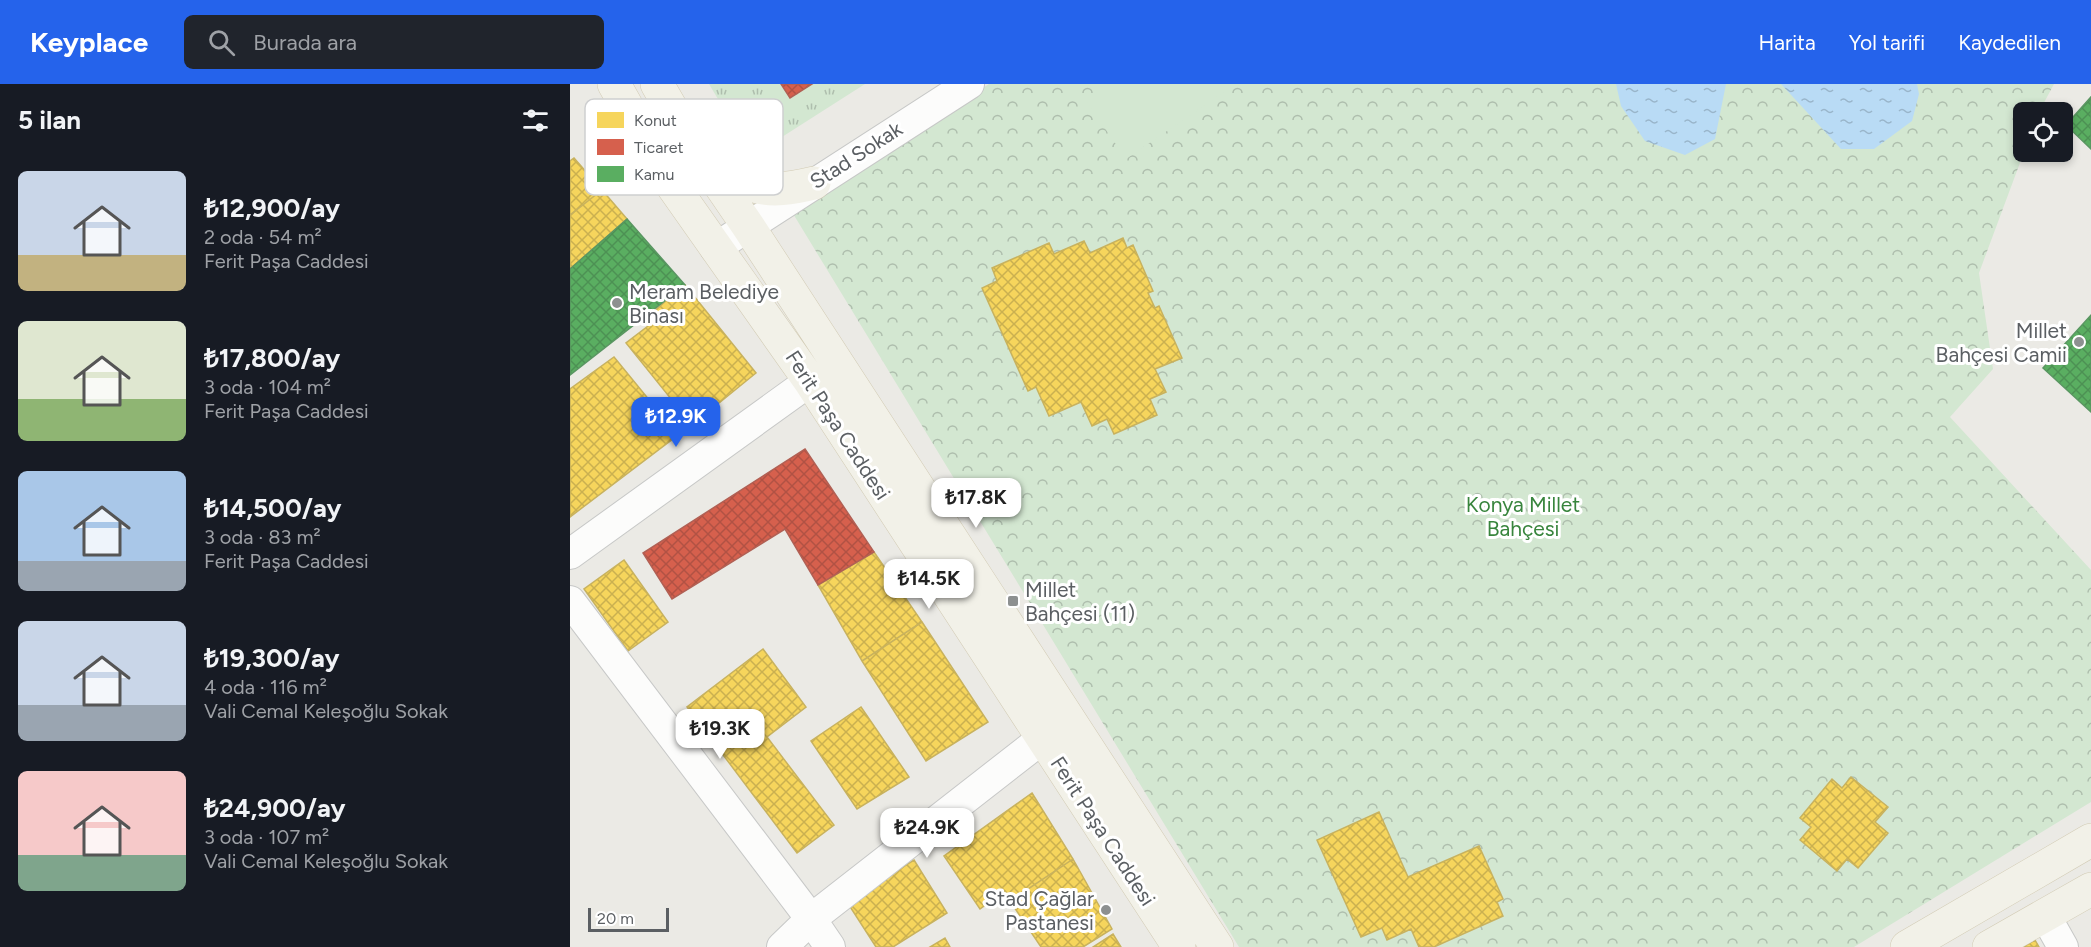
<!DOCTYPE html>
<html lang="tr">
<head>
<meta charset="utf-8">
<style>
  :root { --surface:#171b24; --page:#20242c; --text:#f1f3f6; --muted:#9ea1a6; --accent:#2563eb }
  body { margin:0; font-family:Figtree,sans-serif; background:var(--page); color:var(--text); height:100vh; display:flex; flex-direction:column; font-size:22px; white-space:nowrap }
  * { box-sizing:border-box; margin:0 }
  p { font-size:20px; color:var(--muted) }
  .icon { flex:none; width:33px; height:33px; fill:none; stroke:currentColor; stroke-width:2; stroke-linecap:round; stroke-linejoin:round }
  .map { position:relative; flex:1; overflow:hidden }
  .panel { display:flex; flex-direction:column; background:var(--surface); width:570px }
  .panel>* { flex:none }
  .controls { position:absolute; left:1443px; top:18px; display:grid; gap:12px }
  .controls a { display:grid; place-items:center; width:60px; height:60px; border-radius:9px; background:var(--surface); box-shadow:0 3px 9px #0003; font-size:30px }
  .scale { position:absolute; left:18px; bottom:15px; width:81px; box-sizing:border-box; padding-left:6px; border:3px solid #5b5f63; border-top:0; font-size:16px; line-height:21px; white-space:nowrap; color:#5b5f63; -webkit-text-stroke:4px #fff; paint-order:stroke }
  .price { position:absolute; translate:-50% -51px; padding:0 14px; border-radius:12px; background:#fff; color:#222; font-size:20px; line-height:39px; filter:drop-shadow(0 2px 3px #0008) }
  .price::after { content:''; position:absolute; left:50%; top:36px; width:18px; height:14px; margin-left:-9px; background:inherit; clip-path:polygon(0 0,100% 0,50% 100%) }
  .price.selected { background:var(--accent); color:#fff }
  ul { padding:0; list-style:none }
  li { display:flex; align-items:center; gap:18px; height:150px; padding:0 18px }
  li span { display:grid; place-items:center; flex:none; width:168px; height:120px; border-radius:9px; color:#555 }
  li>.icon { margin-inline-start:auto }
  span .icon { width:72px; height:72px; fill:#fffc; stroke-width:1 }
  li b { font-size:26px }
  h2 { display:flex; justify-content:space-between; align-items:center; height:72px; padding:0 18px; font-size:26px }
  header { display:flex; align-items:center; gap:36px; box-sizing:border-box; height:84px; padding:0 30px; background:var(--accent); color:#fff }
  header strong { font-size:28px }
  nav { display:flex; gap:33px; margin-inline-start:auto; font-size:21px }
  .search { width:420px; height:54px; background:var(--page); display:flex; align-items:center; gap:15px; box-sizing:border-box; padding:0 21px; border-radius:9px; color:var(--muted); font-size:22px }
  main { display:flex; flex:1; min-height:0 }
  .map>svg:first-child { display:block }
  .grass { fill:url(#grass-tufts) }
  .park { fill:url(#park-crowns) }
  .pitch { fill:#d3e7d1 }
  .water { fill:url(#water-ripples) }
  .homes { fill:url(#homes-cross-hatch); stroke:#c8b25e; stroke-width:1.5 }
  .shops { fill:url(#shops-cross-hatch); stroke:#b16054; stroke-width:1.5 }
  .public { fill:url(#public-cross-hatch); stroke:#5a9662; stroke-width:1.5 }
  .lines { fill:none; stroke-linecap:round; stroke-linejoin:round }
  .minor-casing { stroke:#c7c8c7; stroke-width:32 }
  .major-casing { stroke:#d2cbb4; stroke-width:34 }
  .minor { stroke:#fcfcfb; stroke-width:30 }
  .major { stroke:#f2f1e8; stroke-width:33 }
  .poi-dot { fill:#8d9090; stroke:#fff; stroke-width:2 }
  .labels { text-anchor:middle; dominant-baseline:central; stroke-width:6; stroke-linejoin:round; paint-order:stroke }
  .street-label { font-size:21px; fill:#5b5f63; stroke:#fff }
  .poi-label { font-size:21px; fill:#5b5f63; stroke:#fff; text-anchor:start }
  .park-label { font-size:21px; fill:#38853d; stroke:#fff }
  .key { fill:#fff; stroke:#cecfd0; stroke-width:1.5 }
  .key-label { font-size:16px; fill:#5b5f63 }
</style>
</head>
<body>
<header>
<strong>Keyplace</strong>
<div class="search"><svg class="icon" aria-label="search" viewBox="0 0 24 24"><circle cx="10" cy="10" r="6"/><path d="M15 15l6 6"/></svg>Burada ara</div>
<nav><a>Harita</a><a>Yol tarifi</a><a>Kaydedilen</a></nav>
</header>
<main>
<section class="panel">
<h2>5 ilan<svg class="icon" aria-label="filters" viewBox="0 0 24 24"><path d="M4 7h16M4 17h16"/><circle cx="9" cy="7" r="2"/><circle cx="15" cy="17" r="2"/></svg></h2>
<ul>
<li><span style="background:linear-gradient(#c9d6e8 70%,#c2b280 0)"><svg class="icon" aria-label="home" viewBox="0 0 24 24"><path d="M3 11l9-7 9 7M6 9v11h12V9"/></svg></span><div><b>₺12,900/ay</b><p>2 oda · 54 m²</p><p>Ferit Paşa Caddesi</p></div></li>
<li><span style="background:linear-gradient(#dfe7d0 65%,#8fb573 0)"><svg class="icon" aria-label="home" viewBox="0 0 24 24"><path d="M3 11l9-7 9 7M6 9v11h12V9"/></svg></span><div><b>₺17,800/ay</b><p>3 oda · 104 m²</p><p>Ferit Paşa Caddesi</p></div></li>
<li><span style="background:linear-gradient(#a9c7e8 75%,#9aa5b1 0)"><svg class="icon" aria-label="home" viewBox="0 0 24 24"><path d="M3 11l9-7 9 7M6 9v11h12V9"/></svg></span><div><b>₺14,500/ay</b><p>3 oda · 83 m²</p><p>Ferit Paşa Caddesi</p></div></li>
<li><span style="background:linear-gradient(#c9d6e8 70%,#9aa5b1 0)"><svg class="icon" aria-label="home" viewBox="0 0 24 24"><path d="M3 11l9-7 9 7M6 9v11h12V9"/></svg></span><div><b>₺19,300/ay</b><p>4 oda · 116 m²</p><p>Vali Cemal Keleşoğlu Sokak</p></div></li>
<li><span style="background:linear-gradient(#f6c9c9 70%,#7fa58c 0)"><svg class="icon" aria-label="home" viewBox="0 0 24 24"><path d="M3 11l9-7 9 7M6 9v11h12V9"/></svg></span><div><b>₺24,900/ay</b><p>3 oda · 107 m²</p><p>Vali Cemal Keleşoğlu Sokak</p></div></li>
</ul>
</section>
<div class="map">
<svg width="1521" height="863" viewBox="0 0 1521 863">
  <defs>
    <pattern id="grass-tufts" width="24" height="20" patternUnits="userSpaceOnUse" patternTransform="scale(1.5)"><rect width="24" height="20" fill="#d3e7d1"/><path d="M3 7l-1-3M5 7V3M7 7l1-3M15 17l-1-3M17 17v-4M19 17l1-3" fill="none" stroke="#aebead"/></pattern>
    <pattern id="park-crowns" width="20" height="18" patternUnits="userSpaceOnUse" patternTransform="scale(1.5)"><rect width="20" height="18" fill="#d3e7d1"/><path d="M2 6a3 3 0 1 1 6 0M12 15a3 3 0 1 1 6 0" fill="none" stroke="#aebead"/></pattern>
    <pattern id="water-ripples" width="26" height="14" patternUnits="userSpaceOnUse" patternTransform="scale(1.5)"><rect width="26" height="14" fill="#b9dbf5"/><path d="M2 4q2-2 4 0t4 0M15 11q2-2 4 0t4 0" fill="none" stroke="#99b5ca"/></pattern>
    <pattern id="homes-cross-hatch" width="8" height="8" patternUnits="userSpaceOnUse" patternTransform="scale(1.5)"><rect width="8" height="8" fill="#f6d55c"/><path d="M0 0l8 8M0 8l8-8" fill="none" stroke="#cab050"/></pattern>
    <pattern id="shops-cross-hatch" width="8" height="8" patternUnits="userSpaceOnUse" patternTransform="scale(1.5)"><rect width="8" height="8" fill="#d6604d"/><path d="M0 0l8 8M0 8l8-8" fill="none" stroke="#b15244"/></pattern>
    <pattern id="public-cross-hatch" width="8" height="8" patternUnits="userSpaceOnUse" patternTransform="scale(1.5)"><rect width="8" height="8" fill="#5aae61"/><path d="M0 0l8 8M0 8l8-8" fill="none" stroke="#4d9154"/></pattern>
  </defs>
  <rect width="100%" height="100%" fill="#ebeae5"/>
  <path class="grass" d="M139,0h156l-113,72z"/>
  <path class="park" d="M419,0h1065l-15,28h-15v40l-45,121 14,96 -43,48 141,153v232l-237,145h-615l-447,-735z"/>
  <path class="pitch" d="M544,0h109l4,6 -101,69 -39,-57z"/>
  <path class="water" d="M1046,0h110l-11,55 -30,16 -40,-14 -24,-35z
    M1211,0h136l2,10 -7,27 -38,28h-33z"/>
  <path class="homes" d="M4,74l28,32 -32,25v-54z
    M32,106l25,29 -57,50v-54z
    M553,154l4,10 6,-3 20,46 -5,2 7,15 4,-2 23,52 -27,11 11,23 -16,7 7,16 -43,19 -7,-15 -15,7 -11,-24 -32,14 -13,-29 -8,4 -46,-103 15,-7 -5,-13 57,-25 5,11 30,-13 6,12z
    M115,201l71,88 -64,52 -66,-82 22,-17 -6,-5z
    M44,273l64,78 -108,82v-128z
    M304,468l48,70 -60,39 -44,-76z
    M54,476l44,62 -40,29 -44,-62z
    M352,538l66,100 -62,39 -64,-100z
    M193,565l43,58 -39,30 67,88 -37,28 -110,-146z
    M291,623l48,70 -52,32 -46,-68z
    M1281,693l37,30 -13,15 13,11 -30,35 -11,-9 -10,12 -37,-31 11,-13 -11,-9 32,-39 10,9z
    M462,709l41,66 -63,42 -5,-10 -25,18 -36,-53z
    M809,728l29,65 71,-31 24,53 -6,3 6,14 -69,31h-15l-8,-18 -24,11 -5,-12 -21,9 -44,-97z
    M503,775l39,70 -29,18h-42l-31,-46z
    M344,776l33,53 -54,34h-17l-29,-45z
    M543,850l8,13h-28z
    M375,854l5,9h-20z
    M1465,856l4,7h-16z"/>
  <path class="shops" d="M211,0h31l-22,14z
    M235,365l69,103 -56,33 -33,-56 -113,70 -29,-46z"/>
  <path class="public" d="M1521,13v52l-25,-24z
    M57,135l58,66 -115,90v-106z
    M1521,231v97l-48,-44z"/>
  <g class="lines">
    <g class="minor-casing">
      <path id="minor" d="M145,164l254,-164
        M0,470l240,-173
        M0,517l241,318 19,28
        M1475,831l18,32
        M212,863l29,-28 232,-181"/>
    </g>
    <g class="major-casing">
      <path id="major" d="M44,0l53,94 143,203 369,566
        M87,0l33,57 58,85 469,721
        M140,74c38,32 55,37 104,25
        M1337,863l184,-107
        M1419,863l102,-58"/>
    </g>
    <use href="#minor" class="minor"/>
    <use href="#major" class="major"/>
  </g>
  <g class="poi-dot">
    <circle cx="47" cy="219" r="6"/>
    <circle cx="1509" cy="258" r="6"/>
    <rect x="437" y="511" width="12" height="12" rx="3"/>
    <circle cx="536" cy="826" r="6"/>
  </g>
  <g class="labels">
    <g class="street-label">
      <text transform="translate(286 71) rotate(-33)">Stad Sokak</text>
      <text transform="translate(268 341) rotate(57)">Ferit Paşa Caddesi</text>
      <text transform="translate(533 747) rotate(57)">Ferit Paşa Caddesi</text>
    </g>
    <g class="poi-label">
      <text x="59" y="207">Meram Belediye<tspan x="59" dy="24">Binası</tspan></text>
      <text x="1497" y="246" text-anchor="end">Millet<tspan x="1497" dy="24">Bahçesi Camii</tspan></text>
      <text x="455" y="505">Millet<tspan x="455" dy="24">Bahçesi (11)</tspan></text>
      <text x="524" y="814" text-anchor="end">Stad Çağlar<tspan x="524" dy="24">Pastanesi</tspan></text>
    </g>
    <g class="park-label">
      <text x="953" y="420">Konya Millet<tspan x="953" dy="24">Bahçesi</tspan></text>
    </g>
  </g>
  <rect x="15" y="15" width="198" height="96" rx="9" class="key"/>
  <rect x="27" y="28" width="27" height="16" fill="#f6d55c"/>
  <rect x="27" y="55" width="27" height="16" fill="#d6604d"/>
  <rect x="27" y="82" width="27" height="16" fill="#5aae61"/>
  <g class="key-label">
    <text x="64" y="42">Konut</text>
    <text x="64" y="69">Ticaret</text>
    <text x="64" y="96">Kamu</text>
  </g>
</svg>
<div class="controls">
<a><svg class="icon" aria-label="locate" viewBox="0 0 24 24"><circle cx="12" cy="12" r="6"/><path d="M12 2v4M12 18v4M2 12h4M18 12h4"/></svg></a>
</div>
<div class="scale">20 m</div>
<b class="price selected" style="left:106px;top:364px">₺12.9K</b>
<b class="price" style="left:406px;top:445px">₺17.8K</b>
<b class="price" style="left:359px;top:526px">₺14.5K</b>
<b class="price" style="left:150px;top:676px">₺19.3K</b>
<b class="price" style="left:357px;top:775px">₺24.9K</b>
</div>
</main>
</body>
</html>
